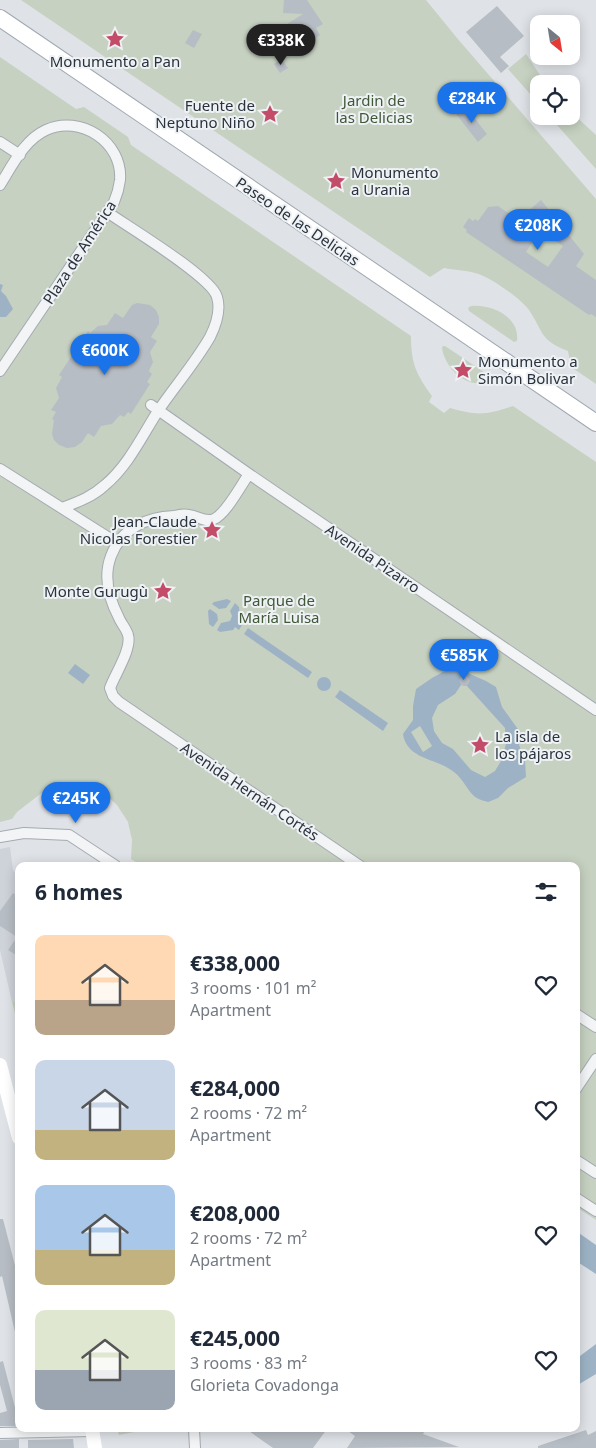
<!DOCTYPE html>
<html lang="en">
<head>
<meta charset="utf-8">
<style>
  :root { --surface:#fff; --page:#f6f6f7; --text:#1f2937; --muted:#747a83; --accent:#1a73e8 }
  body { margin:0; font-family:"Noto Sans",sans-serif; background:var(--page); color:var(--text); height:100vh; display:flex; flex-direction:column; font-size:19px; white-space:nowrap }
  * { box-sizing:border-box; margin:0 }
  p { font-size:16px; color:var(--muted) }
  .icon { flex:none; width:28px; height:28px; fill:none; stroke:currentColor; stroke-width:2; stroke-linecap:round; stroke-linejoin:round }
  .map { position:relative; flex:1; overflow:hidden }
  .details { position:absolute; left:15px; top:862px; width:565px; height:570px; display:flex; flex-direction:column; background:var(--surface); border-radius:10px; box-shadow:0 2px 12px #0003 }
  .details>* { flex:none }
  .needle { width:32px; rotate:150deg }
  .fabs { position:absolute; left:530px; top:15px; display:grid; gap:10px }
  .fabs a { display:grid; place-items:center; width:50px; height:50px; border-radius:10px; background:var(--surface); box-shadow:0 2px 12px #0003; font-size:25px }
  .price { position:absolute; translate:-50% -42px; padding:0 11px; border-radius:18px; background:var(--accent); color:#fff; font-size:16px; line-height:32px; filter:drop-shadow(0 1px 2px #0008) }
  .price::after { content:''; position:absolute; left:50%; top:30px; width:15px; height:11px; margin-left:-8px; background:inherit; clip-path:polygon(0 0,100% 0,50% 100%) }
  .price.active { background:#222; color:#fff }
  ul { padding:0; list-style:none }
  li { display:flex; align-items:center; gap:15px; height:125px; padding:0 20px }
  li span { display:grid; place-items:center; flex:none; width:140px; height:100px; border-radius:10px; color:#555 }
  li>.icon { margin-inline-start:auto }
  span .icon { width:60px; height:60px; fill:#fffc; stroke-width:1 }
  li b { font-size:21px }
  h2 { display:flex; justify-content:space-between; align-items:center; height:60px; padding:0 20px; font-size:21px }
  .map>svg:first-child { display:block }
  .built { fill:#ced2d9 }
  .green { fill:#c6d1c1 }
  .water { fill:#9db3c5; fill-rule:evenodd }
  .building { fill:#b7bdc4; fill-rule:evenodd }
  .lines { fill:none; stroke-linecap:round; stroke-linejoin:round }
  .street-casing { stroke:#a5aab1; stroke-width:12 }
  .primary-casing { stroke:#a0a8b2; stroke-width:18 }
  .street { stroke:#f2f4f6; stroke-width:10 }
  .secondary { stroke:#fff; stroke-width:14 }
  .primary { stroke:#fff; stroke-width:16 }
  .labels { text-anchor:middle; dominant-baseline:central; stroke-width:4; stroke-linejoin:round; paint-order:stroke }
  .poi-label { font-size:15px; fill:#29323d; stroke:#eff2f5; text-anchor:end }
  .park-label { font-size:15px; fill:#405838; stroke:#eff2f5 }
  .street-label { font-size:15px; fill:#29323d; stroke:#eff2f5 }
</style>
</head>
<body>
<div class="map">
<svg width="596" height="1448" viewBox="0 0 596 1448">
  <rect width="100%" height="100%" fill="#dfe3e7"/>
  <path class="built" d="M10,847l3,23 6,7v123l-7,2 -12,-52v-101z"/>
  <path class="green" d="M21,0h405l31,38 139,161v185l-25,-17 -3,-16c-29,-11 -24,-19 -39,-41 -9,-12 -40,-34 -54,-37 -10,-3 -21,-3 -31,-5l-14,9z
    M526,54l20,30h-7v20l-31,-35z
    M0,57l76,52 8,-2 44,30 3,8 280,191c0,27 5,38 21,60l-3,6 15,11 6,-5c28,8 36,7 63,-2l83,56v758l-20,-13v-341h-434l-11,-7 1,-19 -4,-18 -11,-17 -13,-12 -15,-6 -21,-3 -20,4 -31,24 -5,7 -12,3z
    M571,112l25,23v34l-47,-53h22z
    M471,306c21,-2 49,11 46,35l-3,1 -45,-31 -1,-3z
    M443,346h2l45,30 1,4c-22,12 -46,-11 -49,-32z
    M19,1000v28l-7,-26z
    M117,1429h33l-31,6z"/>
  <path class="water" d="M0,284l3,1 -2,6 5,5 7,13 -7,8h-6z
    M227,599l4,2 -5,7 -7,1 -7,-5 2,-2z
    M235,603l4,4 1,11 -2,4 4,3 -3,5 -4,-3 -2,3 -13,2 -3,-2 4,-7 9,-2 2,-5 -2,-5z
    M210,609l7,5 1,6 -5,7 -4,-3 -1,-13z
    M248,628l64,44 -4,6 -64,-44z
    M75,664l15,11 -7,9 -15,-11z
    M450,668l13,1 7,5 16,7 10,6 6,20 18,25 -1,13 6,15 1,17 -18,11 -10,10 -10,4c-4,-1 -11,-3 -14,-6 -6,-5 -11,-17 -20,-24 -17,-14 -47,-12 -51,-38l10,-14v-14l3,-17 16,-11zM461,685l6,1 38,42 1,16 -5,17 -6,10 -10,6 -14,-7 -18,-21 -11,-6 -8,-12 -2,-13 6,-13 17,-11zM420,726l12,20 -9,6 -12,-20z
    M317 684a7 7 0 1 1 14 0a7 7 0 1 1-14 0Z
    M340,690l48,33 -5,8 -48,-34z
    M576,1231l20,14v29l-20,-13z
    M596,1344v30l-20,12v-27z"/>
  <path class="building" d="M284,0h23l16,24 -7,4 4,7 -17,12 -16,-23 16,-10 -20,-1z
    M497,6l27,30 -24,21 9,9 -8,7 -35,-41z
    M193,30l9,4 -8,14 -9,-5z
    M281,59l7,9 -8,5 -6,-9z
    M465,106l22,28 -9,8 -22,-28z
    M541,200l43,54 -8,12 20,14v37l-5,-3 -2,1 -123,-83 1,-2 -4,-3 6,-9 4,3 2,-2 3,2 10,-14 10,-1 22,15 7,-9zM540,231l23,15 -15,21 -22,-15z
    M137,303l13,2 6,5 3,7v7l-8,13 6,4 -7,11 3,10 -4,9 3,3 -5,8 3,2 -19,30 -3,-2 -4,5 -4,-2 -8,9 -11,2 -7,11 -6,-4 -6,9 -7,5 -8,1 -8,-3 -5,-5 -2,-6 2,-14 -2,-1 4,-7 -5,-2 8,-12 -3,-10 6,-11 -3,-2 29,-44 2,2 8,-7 9,-1 8,-12 8,5 9,-13z
    M462,675l5,1 3,5 -3,5 -6,-1 -2,-5z
    M13,893l6,4v60l-11,-7 9,-13 -17,-11v-15z
    M0,1219h3l16,62v50l-4,1 -13,-56 -2,1z
    M3,1361l16,62v3h-19v-13l7,-2 -7,-26v-23z
    M246,1429h81l-14,19h-40z
    M345,1429h81l-3,5 36,13 -112,1 8,-12z
    M586,1430l2,5 8,-4v17h-58v-2z
    M19,1439v9h-19v-8z
    M73,1439l1,9h-46v-8z"/>
  <g class="lines">
    <g class="street-casing">
      <path id="street" d="M0,142l20,13
        M0,185c12,-19 24,-45 46,-55 34,-16 77,12 74,50 -1,8 -3,15 -6,22l-114,169
        M151,405l98,69 347,236
        M0,469l117,74
        M249,474c-8,11 -23,40 -35,45 -9,4 -16,-3 -25,-4 -5,-1 -11,0 -15,1 -28,1 -53,13 -63,40 -8,21 -2,43 8,62 2,5 8,12 9,17 4,14 -13,39 -18,53l3,8 6,6 241,164
        M62,508c16,-6 30,-11 43,-23 23,-19 37,-49 53,-74 17,-25 37,-48 52,-74 6,-12 11,-27 7,-40 -5,-20 -90,-71 -110,-85
        M0,837l24,-4 45,2 47,31
        M576,1014l20,13
        M576,1089l20,-30
        M576,1160l20,13
        M576,1198l20,13
        M194,1429l1,19
        M0,1433l92,-2"/>
    </g>
    <g class="primary-casing">
      <path id="primary" d="M0,18l596,405"/>
    </g>
    <use href="#street" class="street"/>
    <path class="secondary" d="M0,1065l19,73
      M92,1429l3,19"/>
    <use href="#primary" class="primary"/>
  </g>
  <defs>
    <g id="sight-bare" transform="scale(1.5)"><path d="M0-6L1.8-2.2L6-1.7L2.9 1.2L3.7 5.4L0 3.3L-3.7 5.4L-2.9 1.2L-6-1.7L-1.8-2.2Z" fill="#c34d68" stroke="#eff2f5" stroke-width="2.5" paint-order="stroke"/></g>
  </defs>
  <g fill-rule="evenodd">
    <use href="#sight-bare" x="115" y="39"/>
    <use href="#sight-bare" x="270" y="114"/>
    <use href="#sight-bare" x="336" y="181"/>
    <use href="#sight-bare" x="463" y="370"/>
    <use href="#sight-bare" x="212" y="530"/>
    <use href="#sight-bare" x="163" y="591"/>
    <use href="#sight-bare" x="480" y="745"/>
  </g>
  <g class="labels">
    <g class="poi-label">
      <text x="115" y="61" text-anchor="middle">Monumento a Pan</text>
      <text x="255" y="105">Fuente de<tspan x="255" dy="17">Neptuno Niño</tspan></text>
      <text x="351" y="172" text-anchor="start">Monumento<tspan x="351" dy="17">a Urania</tspan></text>
      <text x="478" y="361" text-anchor="start">Monumento a<tspan x="478" dy="17">Simón Bolivar</tspan></text>
      <text x="197" y="521">Jean-Claude<tspan x="197" dy="17">Nicolas Forestier</tspan></text>
      <text x="148" y="591">Monte Gurugù</text>
      <text x="495" y="736" text-anchor="start">La isla de<tspan x="495" dy="17">los pájaros</tspan></text>
    </g>
    <g class="park-label">
      <text x="374" y="100">Jardin de<tspan x="374" dy="17">las Delicias</tspan></text>
      <text x="279" y="600">Parque de<tspan x="279" dy="17">María Luisa</tspan></text>
    </g>
    <g class="street-label">
      <text transform="translate(298 221) rotate(34)">Paseo de las Delicias</text>
      <text transform="translate(79 252) rotate(-57)">Plaza de América</text>
      <text transform="translate(373 558) rotate(34)">Avenida Pizarro</text>
      <text transform="translate(250 791) rotate(34)">Avenida Hernán Cortés</text>
    </g>
  </g>
</svg>
<div class="fabs">
<a><svg class="needle" viewBox="-14 -14 28 28"><path d="M0-13l5 13h-10z" fill="#e53935"/><path d="M0 13l5-13h-10z" fill="#747a83"/></svg></a>
<a><svg class="icon" aria-label="locate" viewBox="0 0 24 24"><circle cx="12" cy="12" r="6"/><path d="M12 2v4M12 18v4M2 12h4M18 12h4"/></svg></a>
</div>
<b class="price active" style="left:281px;top:66px">€338K</b>
<b class="price" style="left:472px;top:124px">€284K</b>
<b class="price" style="left:538px;top:251px">€208K</b>
<b class="price" style="left:105px;top:376px">€600K</b>
<b class="price" style="left:464px;top:681px">€585K</b>
<b class="price" style="left:76px;top:824px">€245K</b>
<section class="details">
<h2>6 homes<svg class="icon" aria-label="filters" viewBox="0 0 24 24"><path d="M4 7h16M4 17h16"/><circle cx="9" cy="7" r="2"/><circle cx="15" cy="17" r="2"/></svg></h2>
<ul>
<li><span style="background:linear-gradient(#ffd9b3 65%,#b9a48a 0)"><svg class="icon" aria-label="home" viewBox="0 0 24 24"><path d="M3 11l9-7 9 7M6 9v11h12V9"/></svg></span><div><b>€338,000</b><p>3 rooms · 101 m²</p><p>Apartment</p></div><svg class="icon" aria-label="heart" viewBox="0 0 24 24"><path d="M12 20l-8-8c-3-5 5-10 8-4 3-6 11-1 8 4z"/></svg></li>
<li><span style="background:linear-gradient(#c9d6e8 70%,#c2b280 0)"><svg class="icon" aria-label="home" viewBox="0 0 24 24"><path d="M3 11l9-7 9 7M6 9v11h12V9"/></svg></span><div><b>€284,000</b><p>2 rooms · 72 m²</p><p>Apartment</p></div><svg class="icon" aria-label="heart" viewBox="0 0 24 24"><path d="M12 20l-8-8c-3-5 5-10 8-4 3-6 11-1 8 4z"/></svg></li>
<li><span style="background:linear-gradient(#a9c7e8 65%,#c2b280 0)"><svg class="icon" aria-label="home" viewBox="0 0 24 24"><path d="M3 11l9-7 9 7M6 9v11h12V9"/></svg></span><div><b>€208,000</b><p>2 rooms · 72 m²</p><p>Apartment</p></div><svg class="icon" aria-label="heart" viewBox="0 0 24 24"><path d="M12 20l-8-8c-3-5 5-10 8-4 3-6 11-1 8 4z"/></svg></li>
<li><span style="background:linear-gradient(#dfe7d0 60%,#9aa5b1 0)"><svg class="icon" aria-label="home" viewBox="0 0 24 24"><path d="M3 11l9-7 9 7M6 9v11h12V9"/></svg></span><div><b>€245,000</b><p>3 rooms · 83 m²</p><p>Glorieta Covadonga</p></div><svg class="icon" aria-label="heart" viewBox="0 0 24 24"><path d="M12 20l-8-8c-3-5 5-10 8-4 3-6 11-1 8 4z"/></svg></li>
</ul>
</section>
</div>
</body>
</html>
